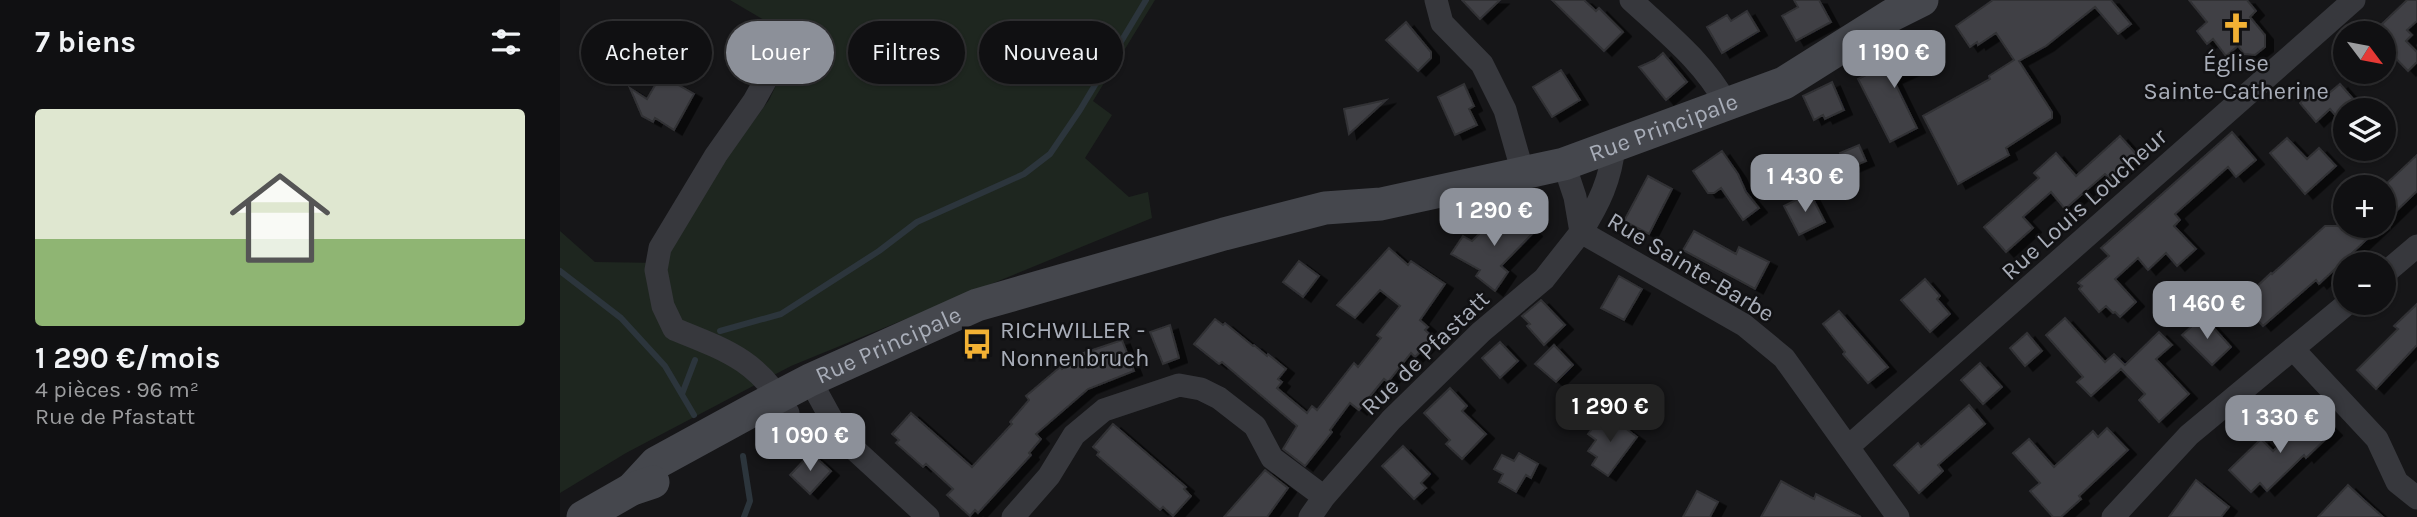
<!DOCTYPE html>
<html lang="fr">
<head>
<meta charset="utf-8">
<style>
  :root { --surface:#101012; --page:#1e1e20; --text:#f1f3f6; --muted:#9c9d9f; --line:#303032; --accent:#8c9099 }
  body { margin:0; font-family:Karla,sans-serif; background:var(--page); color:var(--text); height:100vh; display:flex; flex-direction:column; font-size:26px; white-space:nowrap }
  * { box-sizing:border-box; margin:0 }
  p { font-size:23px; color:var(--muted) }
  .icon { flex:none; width:38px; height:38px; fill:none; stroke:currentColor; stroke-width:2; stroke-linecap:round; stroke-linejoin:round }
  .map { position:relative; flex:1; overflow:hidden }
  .drawer { display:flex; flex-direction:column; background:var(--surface); width:560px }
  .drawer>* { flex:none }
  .guide { position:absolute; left:21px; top:21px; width:665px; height:63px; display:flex; gap:14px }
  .needle { width:46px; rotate:122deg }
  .tools { position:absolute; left:1773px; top:21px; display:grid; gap:14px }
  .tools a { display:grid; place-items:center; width:63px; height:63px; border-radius:50%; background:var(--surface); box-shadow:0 2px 5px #0004,0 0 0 2px var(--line); font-size:35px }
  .price { position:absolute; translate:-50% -60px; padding:0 16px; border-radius:14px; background:var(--accent); color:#fff; font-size:23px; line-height:46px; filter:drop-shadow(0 2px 4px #0008) }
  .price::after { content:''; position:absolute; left:50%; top:42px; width:21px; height:16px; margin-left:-10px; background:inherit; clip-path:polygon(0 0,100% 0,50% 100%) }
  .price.current { background:#222; color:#fff }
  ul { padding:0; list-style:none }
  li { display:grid; align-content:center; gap:14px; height:371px; padding:0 35px }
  li span { display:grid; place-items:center; height:217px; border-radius:7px; color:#555 }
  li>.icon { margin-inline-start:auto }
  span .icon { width:126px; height:126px; fill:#fffc; stroke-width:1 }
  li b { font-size:30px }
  h2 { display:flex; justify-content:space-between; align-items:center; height:84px; padding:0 35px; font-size:30px }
  .tag { padding:0 24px; border-radius:32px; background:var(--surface); box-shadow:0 2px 5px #0004,0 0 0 2px var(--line); font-size:24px; line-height:63px }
  .tag.current { background:var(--accent); color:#fff }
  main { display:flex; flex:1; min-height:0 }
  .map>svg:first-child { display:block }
  .green { fill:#1e261f }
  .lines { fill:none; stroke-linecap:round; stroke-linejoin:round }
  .stream { stroke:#2c353c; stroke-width:6 }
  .building { fill:#404145; stroke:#303034; stroke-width:2; filter:url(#shadow) }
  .minor { stroke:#37383d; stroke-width:23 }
  .secondary { stroke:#45474d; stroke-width:33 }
  .labels { text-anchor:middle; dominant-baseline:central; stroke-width:5; stroke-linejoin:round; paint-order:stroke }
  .poi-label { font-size:24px; fill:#a8adb8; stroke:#111113 }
  .street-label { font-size:24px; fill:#a8adb8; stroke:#111113 }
</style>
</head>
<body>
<main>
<section class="drawer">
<h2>7 biens<svg class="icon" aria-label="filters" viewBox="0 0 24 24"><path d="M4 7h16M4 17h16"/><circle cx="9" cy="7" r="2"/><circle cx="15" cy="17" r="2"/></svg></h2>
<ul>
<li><span style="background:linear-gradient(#dfe7d0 60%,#8fb573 0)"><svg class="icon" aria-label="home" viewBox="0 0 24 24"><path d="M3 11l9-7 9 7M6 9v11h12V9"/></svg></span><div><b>1 290 €/mois</b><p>4 pièces · 96 m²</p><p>Rue de Pfastatt</p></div></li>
</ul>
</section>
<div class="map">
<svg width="1857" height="517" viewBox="0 0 1857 517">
  <defs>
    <filter id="shadow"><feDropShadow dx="8" dy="4.5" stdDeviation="0" flood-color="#0009"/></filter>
  </defs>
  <rect width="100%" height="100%" fill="#161618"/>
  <path class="green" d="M170,0h425l-62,101 19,14 -27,43 44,39 19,-5 4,26 -361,148 -165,87 -66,40v-262l35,31 66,1 62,-101 46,-62 33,-69 -26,-4z"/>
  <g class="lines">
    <path class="stream" d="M0,271l61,47 44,48 29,49
      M160,331l61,-17 98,-63 38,-29 107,-48 26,-20 30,-44 66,-110
      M122,394l13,-34
      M183,456l7,45 -6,16"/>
  </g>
  <path class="building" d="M902,0h38l-20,19z
    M992,0h32l12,11 3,-3 24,24 -19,19z
    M1234,0h25l12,22 -35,19 -14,-25 16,-9z
    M1433,0h118l20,24 -13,10 -23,-27 -49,39 -27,15 33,51v6l-46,30 3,7 -51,29 -35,-68 67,-37 -1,-3 25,-16 -18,-27 -18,12 -1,-3 -7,5 -14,-21z
    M1629,0h58l9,11 -6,6 15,18v12l-10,8 -11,-1 -6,-8 -12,10 -13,-17 -6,5 -10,-13 10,-9z
    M1847,0h10v21l-10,9 5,5 -6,6 11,11v10l-9,9 -24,-25v-19l-2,-3z
    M1187,11l12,20 -37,22 -15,-26 20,-12 4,6z
    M846,22l25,30v6l-13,13 -32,-31z
    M1359,38l11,24 -37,17 24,49 -27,14 -32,-63 44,-22 -5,-9z
    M1103,53l24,29 -21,18 -27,-33 16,-7z
    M1001,70l19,30 -28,17 -19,-30z
    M101,75l33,19 -20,36 -19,-12 -2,4 -11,-6 -12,-28 17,11z
    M1272,82l12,28 -19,9 -2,-4 -9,5 -11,-24z
    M904,84l10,22 -5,3 8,16 -22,10 -17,-38z
    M1780,84l15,17 -18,16 -7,-8 -14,13 -16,-19 15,-14 8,9z
    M826,100l-37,34 -5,-25z
    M1672,132l24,28 -20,17 -8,-10 -53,47 5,6 -6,6 22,23 -19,17 -11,-13 -18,17 -10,-12 -23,21 21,23 -16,15 -5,-5 -2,1 -7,-7 -7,6 -20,-23 3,-3 -4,-3 31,-27 -8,-8z
    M1560,136l18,20 -27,24 -6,-6 -40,35 -14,-17 -28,25 10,11 -27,24 -22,-25 55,-49 -5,-5 22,-20 20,23z
    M1727,138l20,21 12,-11 17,18 -31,28 -35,-41z
    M1299,145l7,16 -19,8 -7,-16z
    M1162,151l16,23 8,18 13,16 -16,12 -22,-32 -7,5h-6l-15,-22z
    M1857,155v36l-33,32v-37z
    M1088,176l24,13 -23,45 -25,-13z
    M1250,193l15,29 -26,13 -15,-29z
    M950,212l19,5 -5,6 10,9 -33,34 7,6 -13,19 -19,-15 4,-6 -29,-16 12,-18 9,5 21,-21 5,4z
    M1765,226h56l-62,58 -3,-4 -53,46 -25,-28 12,-11 3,3 18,-17 1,1z
    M1134,231l42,23 3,-7 30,15 -14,27 -72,-39z
    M829,248l19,17 3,-4 34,23 -25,36 8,7 -3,3 9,8 -19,19 -4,-4 -23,29 -4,-3 -25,31 -9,-7 -20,27 2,2 -27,34 -22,-17 14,-23 -75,-64 -3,2 -25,-20 21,-25 8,6 2,-2 28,23 1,-1 13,11 1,-2 18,15 -8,10 4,3 -5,6 30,25 5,-7 5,4 37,-47 4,4 23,-29 -4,-3 23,-29 -20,-16 -25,28 -18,-13z
    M739,261l20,15 -16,21 -20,-15z
    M1059,276l23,13 -18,31 -23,-12z
    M1365,279l15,17 -3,3 13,15 -20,18 -29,-32z
    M981,300l24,25 -21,20 -17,-19 3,-2 -8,-8z
    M1857,304v41l-41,44 -19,-19 41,-41 -4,-3z
    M1279,311l49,56 -20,16 -25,-29 2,-2 -22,-28z
    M1643,316l28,31 -19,18 -30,-30z
    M1505,318l40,44 9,-8 11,11 34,-33 13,13 -16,14 33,35 -30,28 -20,-22 6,-6 -24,-25 -30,27 -14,-14 6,-5 -37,-42z
    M610,325l9,33 -16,6 -13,-32z
    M1467,333l15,18 -17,15 -15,-18z
    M562,340l12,31 -46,18 -52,45 5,5 -12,14 2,2 -53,58 -3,-3 -5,6 -23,-21 6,-6 -27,-25 -3,3 -27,-24 3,-3 -7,-6 19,-21 61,54 40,-43 -2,-2 19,-22 -3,-4 34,-29 2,2 16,-14z
    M940,342l18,19 -18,17 -18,-20z
    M994,345l19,20 -17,17 -21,-18z
    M1420,363l22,24 -19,17 -22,-24z
    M890,388l17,18 -5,5 24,23 -24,25 -16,-15 4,-4 -26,-27z
    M1409,405l16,19 -47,41 5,6 -24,22 -25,-28 24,-22 3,4z
    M1755,412l19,19 -28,27 -2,-3 -37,36 -7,-8 -9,9 -22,-22 32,-31 12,12z
    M1041,417l8,6 3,-5 25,19 -29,39 -16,-11 5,-8 -9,-6 8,-11 -8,-6z
    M553,424l73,63 -2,2 7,7 -18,20 -10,-9 -3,3 -63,-55 2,-3 -6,-5z
    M1547,428l21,22 -49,46 2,3 -20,18h-8l-23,-26 10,-8 -27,-30 16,-14 25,28 39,-36 5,6z
    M843,446l27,28 -9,9 5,5 -12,11 -32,-33z
    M251,453l20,18 -21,23 -20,-19z
    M959,453l19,11 -7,14 -5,-3 -10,17 -17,-10 4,-8 -9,-5 8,-14 12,6z
    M705,470l23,18 -21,29h-43z
    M1636,480l33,27 -8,10h-52z
    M1221,481l33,18 2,-5 45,23h-100z
    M1788,485l17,16 18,16h-65z
    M1137,491l21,11 -8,15h-27z"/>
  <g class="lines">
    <path class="minor" d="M876,0l6,23 40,41 23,46 18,63
      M1071,0c36,33 73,62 96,105
      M223,49l-29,52 -38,54 -56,93 -4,22 7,36 11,23c52,21 86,32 114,84
      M1004,164l11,33 6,35c18,-28 30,-53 33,-87
      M1824,274l33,-28
      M1733,349l84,90 20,43 20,16
      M250,380l28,51 15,17 75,69
      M1288,447l506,-447
      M453,517l36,-41 25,-41 30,-25 75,-25 22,4 18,9 36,28 17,32 52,39
      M750,517l14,-20 67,-77 90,-88 63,-53 37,-47 163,93 40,33 114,159
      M1553,517l76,-82 159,-132"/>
    <g class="secondary">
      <path id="s1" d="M72,489l24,-26 97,-53 57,-30 167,-75 247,-71 101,-26 56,-4 183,-40 220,-81 108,-68 30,-15"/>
      <path d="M23,517l49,-28 21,-7"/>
    </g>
  </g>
  <defs>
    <g id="church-bare" transform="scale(2.415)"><path d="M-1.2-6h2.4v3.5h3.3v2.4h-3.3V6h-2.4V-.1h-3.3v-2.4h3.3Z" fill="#f2b134" stroke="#111113" stroke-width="2.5" paint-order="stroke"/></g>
    <g id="bus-bare" transform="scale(2.415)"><path d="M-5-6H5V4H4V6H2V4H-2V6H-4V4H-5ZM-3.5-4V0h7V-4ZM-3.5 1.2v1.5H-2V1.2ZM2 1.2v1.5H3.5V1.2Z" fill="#f2b134" stroke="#111113" stroke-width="2.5" paint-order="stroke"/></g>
  </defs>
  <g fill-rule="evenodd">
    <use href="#church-bare" x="1676" y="28"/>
    <use href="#bus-bare" x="417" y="344"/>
  </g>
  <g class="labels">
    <g class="poi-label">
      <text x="1676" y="63">Église<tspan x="1676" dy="28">Sainte-Catherine</tspan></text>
      <text x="440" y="330" text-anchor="start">RICHWILLER -<tspan x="440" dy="28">Nonnenbruch</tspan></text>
    </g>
    <g class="street-label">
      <text stroke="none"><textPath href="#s1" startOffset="1104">Rue Principale</textPath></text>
      <text transform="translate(1524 204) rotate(-42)">Rue Louis Loucheur</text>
      <text transform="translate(1131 267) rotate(31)">Rue Sainte-Barbe</text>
      <text stroke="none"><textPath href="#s1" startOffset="296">Rue Principale</textPath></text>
      <text transform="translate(865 353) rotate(-44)">Rue de Pfastatt</text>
    </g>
  </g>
</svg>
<div class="tools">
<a><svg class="needle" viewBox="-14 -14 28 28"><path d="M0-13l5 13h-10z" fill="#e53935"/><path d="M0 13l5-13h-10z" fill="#9c9d9f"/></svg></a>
<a><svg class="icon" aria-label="layers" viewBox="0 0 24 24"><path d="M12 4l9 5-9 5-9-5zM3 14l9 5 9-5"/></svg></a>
<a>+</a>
<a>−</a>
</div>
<b class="price" style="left:1334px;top:90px">1 190 €</b>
<b class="price" style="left:1245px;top:214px">1 430 €</b>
<b class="price" style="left:934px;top:248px">1 290 €</b>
<b class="price" style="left:1647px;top:341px">1 460 €</b>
<b class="price current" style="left:1050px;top:444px">1 290 €</b>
<b class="price" style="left:1720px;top:455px">1 330 €</b>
<b class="price" style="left:250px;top:473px">1 090 €</b>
<div class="guide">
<a class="tag">Acheter</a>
<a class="tag current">Louer</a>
<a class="tag">Filtres</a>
<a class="tag">Nouveau</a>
</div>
</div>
</main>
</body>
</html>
